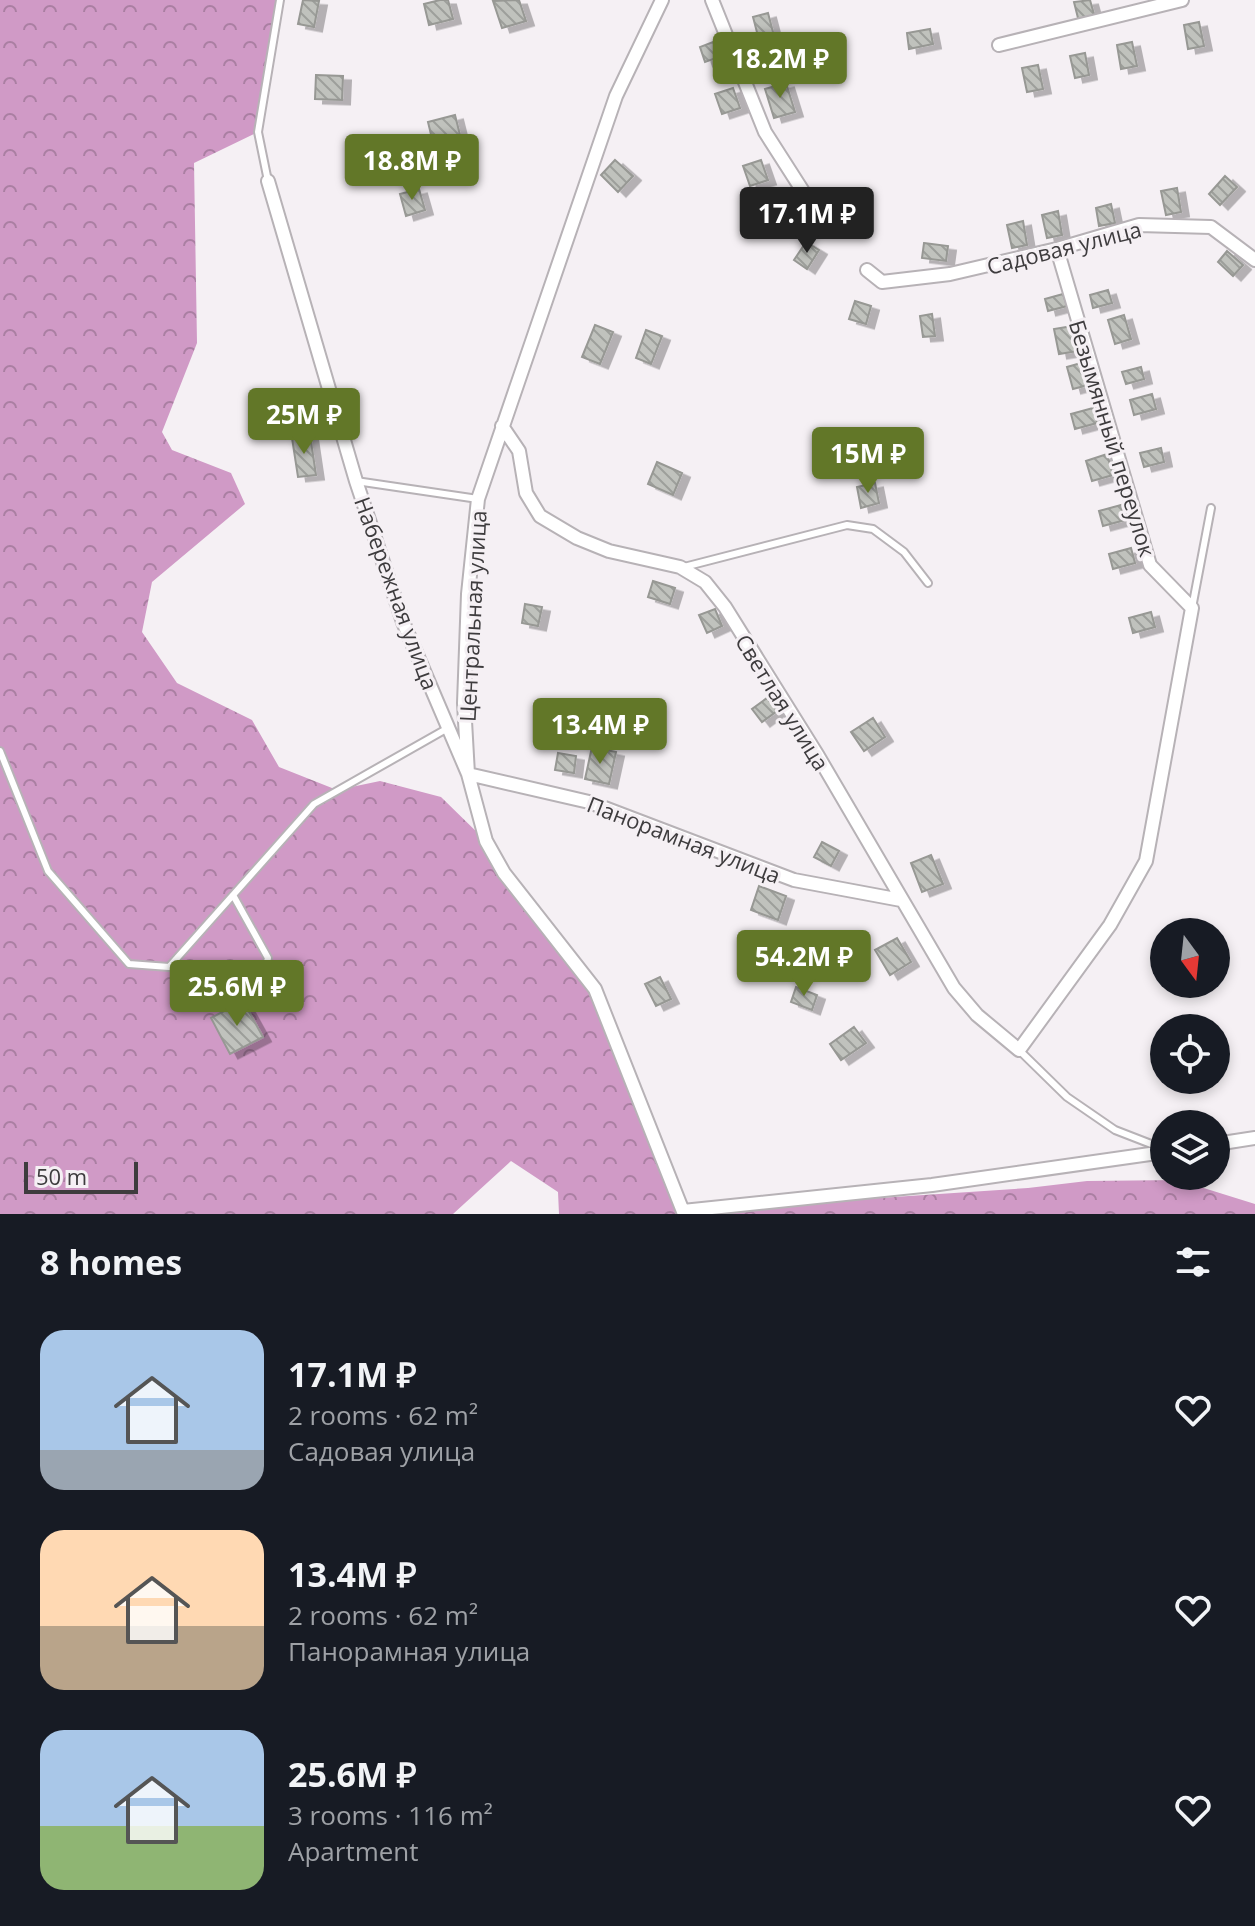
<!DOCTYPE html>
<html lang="en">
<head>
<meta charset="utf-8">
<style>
  :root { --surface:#171b24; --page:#242831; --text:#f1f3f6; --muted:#9ea1a6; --accent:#627728 }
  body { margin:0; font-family:"Open Sans",sans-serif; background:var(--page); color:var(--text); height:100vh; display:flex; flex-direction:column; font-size:30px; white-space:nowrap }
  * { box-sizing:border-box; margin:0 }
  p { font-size:26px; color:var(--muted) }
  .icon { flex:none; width:44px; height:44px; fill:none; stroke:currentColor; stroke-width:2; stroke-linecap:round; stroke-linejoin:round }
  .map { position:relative; height:1214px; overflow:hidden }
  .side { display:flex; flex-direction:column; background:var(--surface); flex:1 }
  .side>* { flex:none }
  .needle { width:52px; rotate:165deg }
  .buttons { position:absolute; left:1150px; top:918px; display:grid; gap:16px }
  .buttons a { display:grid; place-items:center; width:80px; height:80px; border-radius:50%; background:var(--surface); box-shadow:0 4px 12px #0003; font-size:40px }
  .scale { position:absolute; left:24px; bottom:20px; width:114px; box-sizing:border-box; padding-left:8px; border:4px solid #3e3c3e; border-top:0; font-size:22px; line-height:28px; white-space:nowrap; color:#3e3c3e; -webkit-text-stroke:6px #f5f0f4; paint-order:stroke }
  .price { position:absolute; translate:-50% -68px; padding:0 18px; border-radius:8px; background:var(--accent); color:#fff; font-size:26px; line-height:52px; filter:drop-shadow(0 2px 4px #0008) }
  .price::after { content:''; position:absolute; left:50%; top:48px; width:24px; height:18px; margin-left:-12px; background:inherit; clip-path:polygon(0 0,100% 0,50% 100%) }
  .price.current { background:#222; color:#fff }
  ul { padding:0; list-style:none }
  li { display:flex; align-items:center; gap:24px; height:200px; padding:0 40px }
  li span { display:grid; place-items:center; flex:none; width:224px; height:160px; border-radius:24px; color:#555 }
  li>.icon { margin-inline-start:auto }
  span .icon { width:96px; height:96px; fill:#fffc; stroke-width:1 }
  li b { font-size:34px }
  h2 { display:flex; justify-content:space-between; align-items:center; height:96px; padding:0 40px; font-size:34px }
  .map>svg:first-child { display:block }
  .forest { fill:url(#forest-crowns) }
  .building { fill:url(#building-back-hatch); stroke:#979894; stroke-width:2; filter:url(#shadow) }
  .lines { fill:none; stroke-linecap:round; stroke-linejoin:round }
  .lane-casing { stroke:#b7b2b6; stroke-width:10 }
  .street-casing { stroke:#b7b2b6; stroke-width:16 }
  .lane { stroke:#fff; stroke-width:6 }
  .street { stroke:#fff; stroke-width:12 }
  .labels { text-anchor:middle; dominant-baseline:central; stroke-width:6; stroke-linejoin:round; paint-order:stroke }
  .street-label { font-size:22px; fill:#3e3c3e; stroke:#f5f0f4 }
</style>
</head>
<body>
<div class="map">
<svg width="1255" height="1214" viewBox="0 0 1255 1214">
  <defs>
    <pattern id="forest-crowns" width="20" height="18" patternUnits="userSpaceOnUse" patternTransform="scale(2)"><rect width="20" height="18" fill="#d09ac6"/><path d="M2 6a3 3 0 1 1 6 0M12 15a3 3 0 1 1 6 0" fill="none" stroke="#aa7fa2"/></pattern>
    <pattern id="building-back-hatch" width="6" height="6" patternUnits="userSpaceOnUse" patternTransform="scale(2)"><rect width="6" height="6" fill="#c0c2bd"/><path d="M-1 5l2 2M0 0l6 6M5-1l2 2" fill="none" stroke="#9d9f9b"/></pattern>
    <filter id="shadow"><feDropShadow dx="8" dy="4.5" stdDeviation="0" flood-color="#0004"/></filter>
  </defs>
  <rect width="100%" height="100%" fill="#f5f0f4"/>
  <path class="forest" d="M0,0h280l-22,132 -64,31 3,180 -35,89 10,18 59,23 14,31 -93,78 -10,50 35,51 75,37 27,47 58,23 43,-9 61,16 45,44 109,148 88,222 345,-23 59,-7 91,-1 77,24v10h-696l-1,-22 -47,-31 -58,53h-453z"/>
  <path class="building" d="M303,0l16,1 -5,26 -16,-3z
    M440,0h8l5,19 -24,6 -5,-21z
    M519,0l7,21 -24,7 -9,-27z
    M1090,0l5,18 -16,4 -5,-20z
    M768,13l6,23 -15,4 -6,-23z
    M1199,22l5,24 -16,3 -4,-24z
    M930,29l3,15 -24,5 -2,-16z
    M713,42l6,15 -14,5 -5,-15z
    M1132,42l5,24 -16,3 -4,-24z
    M1085,53l4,22 -14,3 -5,-22z
    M1038,65l5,24 -16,3 -5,-24z
    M316,75l27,1 -1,24 -27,-1z
    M786,83l9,29 -21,6 -9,-29z
    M733,88l7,20 -18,6 -7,-20z
    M455,115l6,24 -27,8 -6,-25z
    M615,160l18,16 -15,16 -17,-17z
    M761,160l7,20 -18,6 -7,-20z
    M1225,176l12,11 -17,18 -11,-11z
    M1177,188l4,24 -15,3 -5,-24z
    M419,189l6,21 -19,6 -6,-22z
    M839,195l13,7 -10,19 -13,-6z
    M769,198l9,14 -25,17 -9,-14z
    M1111,204l4,19 -16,3 -3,-18z
    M1058,211l4,24 -15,3 -5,-23z
    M1023,221l4,24 -15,3 -5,-23z
    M806,242l13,8 -12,19 -13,-9z
    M924,243l24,3 -2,15 -24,-3z
    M1227,251l16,14 -10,11 -15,-14z
    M1108,290l4,13 -19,5 -3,-13z
    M1063,294l4,12 -19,5 -3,-12z
    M855,301l16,5 -5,18 -17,-5z
    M932,314l3,22 -12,1 -3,-21z
    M1124,315l7,24 -16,5 -7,-24z
    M595,325l18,7 -13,32 -18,-7z
    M1073,326l5,25 -19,3 -5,-25z
    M646,330l16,6 -11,28 -15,-6z
    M1081,363l7,22 -15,4 -6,-22z
    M1141,367l3,12 -18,5 -4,-12z
    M1152,394l4,15 -22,6 -4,-15z
    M1093,408l4,15 -22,6 -4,-15z
    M310,435l6,40 -18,2 -6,-39z
    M1161,448l3,14 -20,5 -4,-14z
    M1107,454l6,21 -21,6 -6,-20z
    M657,462l25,11 -9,22 -25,-11z
    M875,483l4,20 -18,5 -4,-21z
    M1121,505l4,15 -22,6 -4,-15z
    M1131,548l4,15 -22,6 -4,-15z
    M653,581l22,7 -5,16 -22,-7z
    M525,604l17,3 -4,19 -16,-3z
    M715,609l7,17 -15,7 -8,-18z
    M1151,612l4,15 -22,6 -4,-15z
    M767,698l10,13 -15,11 -10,-13z
    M873,718l12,19 -21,14 -13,-19z
    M592,747l24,5 -7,32 -24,-5z
    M558,753l18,3 -2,17 -19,-3z
    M822,842l17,9 -8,15 -17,-9z
    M931,855l12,29 -21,8 -11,-29z
    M759,886l27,10 -8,24 -27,-10z
    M897,938l14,24 -21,13 -15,-25z
    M660,977l11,22 -15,7 -11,-22z
    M796,987l21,8 -5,15 -21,-8z
    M243,1001l20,36 -33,17 -19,-36z
    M854,1027l12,16 -25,17 -11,-16z"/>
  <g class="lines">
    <g class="lane-casing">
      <path id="lane" d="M268,181l-10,-49 22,-132
        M356,481l122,18
        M684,567l163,-42 26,4 31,23 24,31
        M1192,608l19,-100
        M0,751l48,120 81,93 40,3 145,-163 134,-76
        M233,895l35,63 -7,25
        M1020,1051l47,46 48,33 49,19"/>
    </g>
    <g class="street-casing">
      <path id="street" d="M662,0l-46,96 -138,403 -10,95 -4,109 4,71 18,67 18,32 91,116 89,225
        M712,0l53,132 57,89
        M999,45l183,-45
        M268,181l88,300 47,141 65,152 121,28 205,78 107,20
        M867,270l15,12 68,-8 107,-25 82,-24 72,2 44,33
        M502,426l17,25 7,42 14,23 37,22 32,13 71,16 25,15 20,25 93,149 136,232 23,27 42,35 91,-125 36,-64 46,-253 -42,-43 -93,-316
        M1216,1144l39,-6
        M683,1211l249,-26 232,-33"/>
    </g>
    <use href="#lane" class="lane"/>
    <use href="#street" class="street"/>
  </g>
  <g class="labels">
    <g class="street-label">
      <text transform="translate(1064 247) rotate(-14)">Садовая улица</text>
      <text transform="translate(1113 438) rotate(73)">Безымянный переулок</text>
      <text transform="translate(397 593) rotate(70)">Набережная улица</text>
      <text transform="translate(472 616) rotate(-87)">Центральная улица</text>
      <text transform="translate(783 702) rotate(58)">Светлая улица</text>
      <text transform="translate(684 839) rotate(21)">Панорамная улица</text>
    </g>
  </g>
</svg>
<div class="buttons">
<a><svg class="needle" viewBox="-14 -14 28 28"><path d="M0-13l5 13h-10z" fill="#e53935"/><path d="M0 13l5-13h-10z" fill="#9ea1a6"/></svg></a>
<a><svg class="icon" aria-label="locate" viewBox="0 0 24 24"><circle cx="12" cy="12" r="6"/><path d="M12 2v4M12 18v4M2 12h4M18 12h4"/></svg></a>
<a><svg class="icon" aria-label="layers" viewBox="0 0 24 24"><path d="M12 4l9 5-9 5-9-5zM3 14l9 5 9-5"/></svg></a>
</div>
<div class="scale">50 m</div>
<b class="price" style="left:780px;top:100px">18.2M ₽</b>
<b class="price" style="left:412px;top:202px">18.8M ₽</b>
<b class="price current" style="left:807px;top:255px">17.1M ₽</b>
<b class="price" style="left:304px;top:456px">25M ₽</b>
<b class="price" style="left:868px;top:495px">15M ₽</b>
<b class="price" style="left:600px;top:766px">13.4M ₽</b>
<b class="price" style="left:804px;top:998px">54.2M ₽</b>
<b class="price" style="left:237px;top:1028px">25.6M ₽</b>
</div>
<section class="side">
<h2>8 homes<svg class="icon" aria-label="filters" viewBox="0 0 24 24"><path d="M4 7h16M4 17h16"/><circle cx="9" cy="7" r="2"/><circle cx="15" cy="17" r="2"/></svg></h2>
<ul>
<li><span style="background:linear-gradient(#a9c7e8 75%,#9aa5b1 0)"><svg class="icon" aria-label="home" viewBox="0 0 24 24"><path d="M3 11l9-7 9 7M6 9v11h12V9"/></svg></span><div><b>17.1M ₽</b><p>2 rooms · 62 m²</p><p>Садовая улица</p></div><svg class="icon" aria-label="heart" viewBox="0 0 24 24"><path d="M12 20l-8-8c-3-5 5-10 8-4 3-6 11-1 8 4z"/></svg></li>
<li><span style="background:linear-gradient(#ffd9b3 60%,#b9a48a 0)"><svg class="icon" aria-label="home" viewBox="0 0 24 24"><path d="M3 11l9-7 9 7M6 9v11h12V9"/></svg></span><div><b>13.4M ₽</b><p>2 rooms · 62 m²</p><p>Панорамная улица</p></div><svg class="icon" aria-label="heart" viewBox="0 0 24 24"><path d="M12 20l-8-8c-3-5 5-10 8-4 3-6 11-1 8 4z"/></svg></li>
<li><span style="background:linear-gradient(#a9c7e8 60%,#8fb573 0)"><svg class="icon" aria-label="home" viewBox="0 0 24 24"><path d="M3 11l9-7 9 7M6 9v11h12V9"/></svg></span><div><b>25.6M ₽</b><p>3 rooms · 116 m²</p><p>Apartment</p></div><svg class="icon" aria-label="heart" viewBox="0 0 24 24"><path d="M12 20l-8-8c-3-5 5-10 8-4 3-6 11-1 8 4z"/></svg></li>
</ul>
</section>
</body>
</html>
